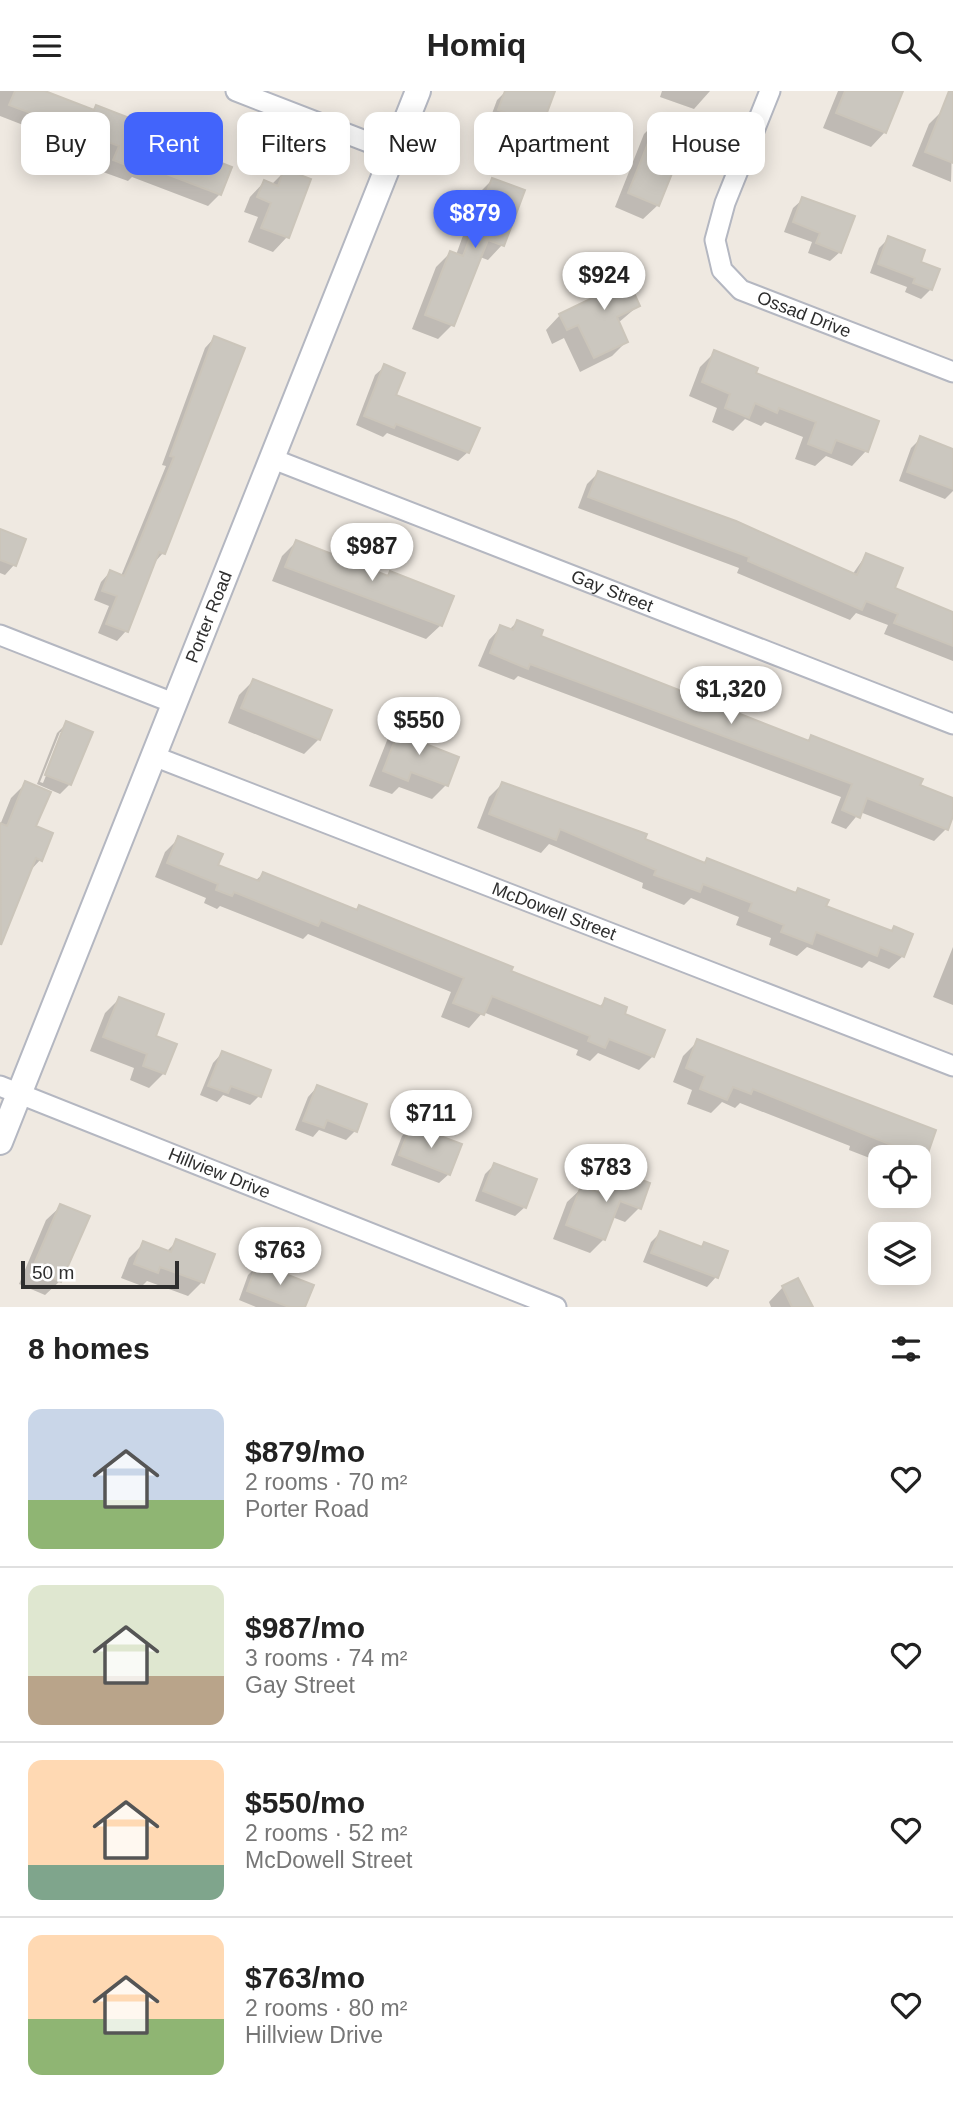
<!DOCTYPE html>
<html lang="en">
<head>
<meta charset="utf-8">
<style>
  :root { --surface:#fff; --page:#f2f2f2; --text:#222; --muted:#767676; --line:#e0e0e0; --accent:#4264fb }
  body { margin:0; font-family:Helvetica,sans-serif; background:var(--page); color:var(--text); height:100vh; display:flex; flex-direction:column; font-size:26px; white-space:nowrap }
  * { box-sizing:border-box; margin:0 }
  p { font-size:23px; color:var(--muted) }
  .icon { flex:none; width:38px; height:38px; fill:none; stroke:currentColor; stroke-width:2; stroke-linecap:round; stroke-linejoin:round }
  .map { position:relative; height:1216px; overflow:hidden }
  .sheet { display:flex; flex-direction:column; background:var(--surface); flex:1 }
  .sheet>* { flex:none }
  .hud { position:absolute; left:21px; top:21px; width:912px; height:63px; display:flex; gap:14px }
  .controls { position:absolute; left:868px; top:1054px; display:grid; gap:14px }
  .controls a { display:grid; place-items:center; width:63px; height:63px; border-radius:14px; background:var(--surface); box-shadow:0 4px 18px #0003; font-size:35px }
  .scale { position:absolute; left:21px; bottom:18px; width:158px; box-sizing:border-box; padding-left:7px; border:4px solid #2e2e2e; border-top:0; font-size:19px; line-height:24px; white-space:nowrap; color:#2e2e2e; -webkit-text-stroke:5px #fff; paint-order:stroke }
  .price { position:absolute; translate:-50% -60px; padding:0 16px; border-radius:24px; background:#fff; color:#222; font-size:23px; line-height:46px; filter:drop-shadow(0 2px 4px #0008) }
  .price::after { content:''; position:absolute; left:50%; top:42px; width:21px; height:16px; margin-left:-10px; background:inherit; clip-path:polygon(0 0,100% 0,50% 100%) }
  .price.active { background:var(--accent); color:#fff }
  ul { padding:0; list-style:none }
  li { display:flex; align-items:center; gap:21px; height:175px; padding:0 28px }
  li+li { border-top:2px solid var(--line) }
  li span { display:grid; place-items:center; flex:none; width:196px; height:140px; border-radius:14px; color:#555 }
  li>.icon { margin-inline-start:auto }
  span .icon { width:84px; height:84px; fill:#fffc; stroke-width:1 }
  li b { font-size:30px }
  h2 { display:flex; justify-content:space-between; align-items:center; height:84px; padding:0 28px; font-size:30px }
  .pill { padding:0 24px; border-radius:14px; background:var(--surface); box-shadow:0 4px 18px #0003; font-size:24px; line-height:63px }
  .pill.active { background:var(--accent); color:#fff }
  header { display:flex; justify-content:space-between; align-items:center; height:91px; padding:0 28px; background:var(--surface); font-size:32px; font-weight:800 }
  .map>svg:first-child { display:block }
  .shadow { fill:#0003; fill-rule:evenodd }
  .building { fill:#cbc7bf; stroke:#cbc5ba; stroke-width:2 }
  .lines { fill:none; stroke-linecap:round; stroke-linejoin:round }
  .minor-casing { stroke:#b4b7c1; stroke-width:23 }
  .tertiary-casing { stroke:#b4b7c1; stroke-width:28 }
  .minor { stroke:#fff; stroke-width:19 }
  .tertiary { stroke:#fff; stroke-width:24 }
  .labels { text-anchor:middle; dominant-baseline:central; stroke-width:6; stroke-linejoin:round; paint-order:stroke }
  .street-label { font-size:18px; fill:#2e2e2e; stroke:#fff }
</style>
</head>
<body>
<header><svg class="icon" aria-label="menu" viewBox="0 0 24 24"><path d="M4 6h16M4 12h16M4 18h16"/></svg>Homiq<svg class="icon" aria-label="search" viewBox="0 0 24 24"><circle cx="10" cy="10" r="6"/><path d="M15 15l6 6"/></svg></header>
<div class="map">
<svg width="953" height="1216" viewBox="0 0 953 1216">
  <rect width="100%" height="100%" fill="#efe9e1"/>
  <path class="shadow" d="M0,0h40l52,20 4,-4 88,43 36,44 -12,12 -76,-29 -4,4 -25,-9 5,-14 -108,-42z
    M506,0h47l-12,34 -10,9 -41,-15 7,-19z
    M662,0h48l-16,18 -34,-12z
    M838,0h51l-4,41 -14,15 -48,-19z
    M943,19l10,4 -2,68 -39,-16 17,-42z
    M658,29v85l-15,14 -28,-12 29,-73z
    M285,80l2,66 -14,15 -25,-10 10,-25 -14,-5 6,-15 14,-15 7,3z
    M492,89l10,65 -14,15 -8,-3 -28,68 -14,14 -26,-10 24,-62 14,-14 6,2 22,-61z
    M803,108l37,53 -10,9 -22,-8 4,-11 -28,-10 9,-24z
    M889,147l30,25 12,26 -10,10 -16,-7 2,-5 -37,-14 9,-25z
    M598,181l40,34 -20,17 8,19 -14,14 -32,16 -16,-34 -12,6 -6,-14 14,-15 31,-14 -7,-15z
    M214,247l-51,215 -9,10 -28,68 -9,10 -19,-8 11,-27 -15,-6 7,-18 9,-10 11,4 45,-110 -4,-1 43,-117z
    M715,261l151,99 -14,15 -26,-10 -11,10 -20,-7 8,-22 -38,-15 -4,4 -16,-7 -12,12 -21,-9 5,-14 -28,-12 11,-29z
    M385,275l9,30 74,56 -10,9 -71,-28 -4,4 -27,-12 19,-50z
    M921,347l32,12v41l-8,8 -46,-18 12,-33z
    M598,382l254,102 14,-20 27,34 60,25v47l-69,-27 4,-9 -32,-12 -6,7 -113,-47 2,-5 -161,-60 9,-24z
    M0,440l14,34 -9,10 -5,-2z
    M296,451l145,83 -15,14 -154,-58 10,-25z
    M517,531l22,15 267,105 5,-5 142,63v11l-7,18 -12,12 -74,-29 -14,17 -15,-6 10,-26 -323,-121 -4,4 -36,-14 11,-26 12,-13 8,3z
    M253,590l66,58 -15,15 -76,-31 11,-28z
    M67,632l3,61 -10,10 -23,-10 20,-51zM60,641h4l-21,51 -3,-1z
    M402,633l18,20 26,41 -14,14 -33,-12 -7,7 -23,-8 19,-48z
    M25,693l15,76 -11,12 -29,70v-117l11,-27z
    M502,693l202,80 3,-4 87,34 4,-4 26,17 66,26 5,-5 8,28 -14,13 -20,-8 -7,7 -55,-21 -10,9 -28,-11 2,-7 -35,-13 3,-8 -48,-19 -7,7 -42,-17 1,-5 -94,-39 -8,9 -64,-25 12,-31z
    M179,747l37,28 39,15 8,-7 93,37 4,-4 238,101 8,-8 17,15 30,41 -14,14 -41,-17 -8,8 -14,-6 2,-5 -95,-38 -14,16 -28,-11 10,-25 -143,-58 -5,5 -83,-33 -3,3 -13,-6 2,-5 -51,-21 10,-25z
    M953,856v58l-20,-8z
    M119,908l35,38 10,36 -15,15 -19,-8 4,-12 -44,-17 15,-38z
    M698,950l226,117 -5,5v-6h-39v5l-31,-12 1,-4 -110,-43 -5,5 -13,-6 -11,11 -24,-9 5,-14 -19,-8 10,-26z
    M222,962l37,43 -9,9 -27,-10 -6,7 -17,-7 13,-32z
    M317,996l38,44 -9,9 -27,-10 -6,7 -18,-7 13,-33z
    M411,1036l38,47 -10,9 -48,-18 11,-29z
    M494,1074l31,42 -10,9 -40,-15 10,-27z
    M616,1081l23,36 -14,14 -13,-5 -8,22 -14,14 -37,-14 14,-37 15,-14 17,6 3,-8z
    M61,1115l-1,75 -15,14 -26,-11 27,-64z
    M660,1142l40,15 4,-4 22,8 -10,25 -9,10 -64,-25 8,-20z
    M177,1150l25,41 -14,14 -41,-15 -5,5 -21,-8 8,-20 14,-14 23,8z
    M258,1174l45,42h-47l-17,-7 9,-25z
    M783,1196l28,20h-40l-2,-5z"/>
  <path class="building" d="M15,0h30l49,19 2,-5 93,36 -3,8 46,18 -11,28 -78,-30 -2,6 -28,-11 6,-14 -110,-41z
    M505,0h50l-13,35 -44,-16z
    M845,0h58l-17,42 -50,-20z
    M949,0h4v72l-28,-11z
    M658,27l31,13 -30,75 -31,-13z
    M284,78l27,10 -22,59 -28,-10 10,-25 -14,-6 7,-17 14,6z
    M492,87l33,12 -21,56 -16,-6 -34,86 -29,-11 25,-64 13,5z
    M802,106l53,19 -14,37 -25,-10 4,-10 -27,-11z
    M888,145l37,14 -4,12 19,7 -8,21 -19,-7 2,-5 -37,-14z
    M619,169l21,46 -23,11 11,25 -34,16 -16,-33 -11,5 -8,-16 48,-23 -10,-21z
    M214,245l31,12 -80,206 -6,-2 -31,80 -22,-8 11,-28 -15,-5 8,-21 14,6 10,-21 40,-98 -4,-1z
    M714,259l44,18 -2,5 123,48 -11,31 -32,-12 -5,13 -23,-9 8,-22 -37,-14 -2,5 -22,-10 -6,15 -24,-10 5,-14 -28,-12z
    M384,273l21,9 -9,22 84,33 -11,25 -73,-29 -2,4 -30,-12z
    M920,345l33,13v40l-46,-17z
    M598,380l138,50 121,54 9,-22 37,15 -8,20 58,24v34l-59,-23 4,-9 -32,-13 -4,9 -114,-49 1,-4 -161,-60z
    M0,438l26,10 -10,27 -16,-6z
    M296,449l92,36 2,-5 64,25 -12,30 -157,-59z
    M517,529l26,10 -2,6 268,105 2,-6 112,44 -3,6 33,13v18l-5,14 -81,-32 -7,20 -18,-8 10,-26 -322,-120 -2,5 -38,-16 10,-28 13,5z
    M253,588l79,31 -12,30 -79,-32z
    M66,630l27,11 -22,53 -26,-10z
    M402,631l25,10 -4,11 36,14 -11,29 -37,-14 -3,9 -25,-10z
    M25,690l26,11 -15,34 17,7 -11,28 -6,-3 -35,87 -1,-122 7,3z
    M502,691l145,52 -2,5 60,24 2,-5 89,35 2,-5 31,12 -3,6 66,25 2,-5 19,8 -9,23 -24,-10 -3,9 -61,-24 -4,12 -31,-12 3,-7 -35,-14 3,-8 -49,-19 -3,8 -46,-17 2,-5 -96,-41 -4,11 -67,-26z
    M178,745l45,18 -5,11 41,16 4,-9 94,38 2,-5 154,62 -2,4 91,36 3,-9 22,9 -2,7 40,16 -11,27 -45,-18 -4,9 -17,-7 2,-5 -98,-40 -8,19 -31,-12 11,-25 -143,-58 -3,6 -84,-34 -2,4 -16,-6 2,-6 -51,-21z
    M119,906l45,17 -8,22 21,8 -12,30 -22,-8 4,-12 -44,-17z
    M697,948l239,91 -10,29 -173,-70 -2,5 -18,-7 -6,13 -27,-11 5,-13 -19,-8z
    M222,960l49,19 -10,27 -30,-11 -3,7 -20,-7z
    M317,994l50,19 -10,28 -30,-12 -3,8 -21,-7z
    M411,1034l51,19 -12,31 -51,-20z
    M494,1072l43,16 -11,29 -43,-17z
    M616,1079l34,13 -9,26 -21,-8 -15,39 -39,-15 15,-39 25,9z
    M60,1113l30,12 -29,66 -29,-13z
    M660,1140l42,16 2,-5 24,9 -10,27 -67,-25z
    M176,1148l39,15 -11,29 -44,-16 -2,6 -24,-9 9,-23 28,11z
    M257,1172l57,22 -9,22h-16l-42,-16z
    M798,1187l15,29h-21l-10,-21z"/>
  <g class="lines">
    <g class="minor-casing">
      <g id="minor">
        <path d="M236,0l158,61"/>
        <path id="s1" d="M770,0l-45,112 -10,37 7,30 19,20 212,82"/>
        <path id="s2" d="M273,368l680,265"/>
        <path d="M0,544l176,69"/>
        <path id="s3" d="M156,666l797,309"/>
        <path id="s4" d="M0,995l556,221"/>
      </g>
    </g>
    <g class="tertiary-casing">
      <g id="tertiary">
        <path id="s5" d="M0,1051l418,-1051"/>
      </g>
    </g>
    <use href="#minor" class="minor"/>
    <use href="#tertiary" class="tertiary"/>
  </g>
  <g class="labels">
    <g class="street-label">
      <text stroke="none"><textPath href="#s1" startOffset="285">Ossad Drive</textPath></text>
      <text stroke="none"><textPath href="#s2" startOffset="364">Gay Street</textPath></text>
      <text stroke="none"><textPath href="#s5" startOffset="565">Porter Road</textPath></text>
      <text stroke="none"><textPath href="#s3" startOffset="427">McDowell Street</textPath></text>
      <text stroke="none"><textPath href="#s4" startOffset="236">Hillview Drive</textPath></text>
    </g>
  </g>
</svg>
<div class="controls">
<a><svg class="icon" aria-label="locate" viewBox="0 0 24 24"><circle cx="12" cy="12" r="6"/><path d="M12 2v4M12 18v4M2 12h4M18 12h4"/></svg></a>
<a><svg class="icon" aria-label="layers" viewBox="0 0 24 24"><path d="M12 4l9 5-9 5-9-5zM3 14l9 5 9-5"/></svg></a>
</div>
<div class="scale">50 m</div>
<b class="price active" style="left:475px;top:159px">$879</b>
<b class="price" style="left:604px;top:221px">$924</b>
<b class="price" style="left:372px;top:492px">$987</b>
<b class="price" style="left:731px;top:635px">$1,320</b>
<b class="price" style="left:419px;top:666px">$550</b>
<b class="price" style="left:431px;top:1059px">$711</b>
<b class="price" style="left:606px;top:1113px">$783</b>
<b class="price" style="left:280px;top:1196px">$763</b>
<div class="hud">
<a class="pill">Buy</a>
<a class="pill active">Rent</a>
<a class="pill">Filters</a>
<a class="pill">New</a>
<a class="pill">Apartment</a>
<a class="pill">House</a>
</div>
</div>
<section class="sheet">
<h2>8 homes<svg class="icon" aria-label="filters" viewBox="0 0 24 24"><path d="M4 7h16M4 17h16"/><circle cx="9" cy="7" r="2"/><circle cx="15" cy="17" r="2"/></svg></h2>
<ul>
<li><span style="background:linear-gradient(#c9d6e8 65%,#8fb573 0)"><svg class="icon" aria-label="home" viewBox="0 0 24 24"><path d="M3 11l9-7 9 7M6 9v11h12V9"/></svg></span><div><b>$879/mo</b><p>2 rooms · 70 m²</p><p>Porter Road</p></div><svg class="icon" aria-label="heart" viewBox="0 0 24 24"><path d="M12 20l-8-8c-3-5 5-10 8-4 3-6 11-1 8 4z"/></svg></li>
<li><span style="background:linear-gradient(#dfe7d0 65%,#b9a48a 0)"><svg class="icon" aria-label="home" viewBox="0 0 24 24"><path d="M3 11l9-7 9 7M6 9v11h12V9"/></svg></span><div><b>$987/mo</b><p>3 rooms · 74 m²</p><p>Gay Street</p></div><svg class="icon" aria-label="heart" viewBox="0 0 24 24"><path d="M12 20l-8-8c-3-5 5-10 8-4 3-6 11-1 8 4z"/></svg></li>
<li><span style="background:linear-gradient(#ffd9b3 75%,#7fa58c 0)"><svg class="icon" aria-label="home" viewBox="0 0 24 24"><path d="M3 11l9-7 9 7M6 9v11h12V9"/></svg></span><div><b>$550/mo</b><p>2 rooms · 52 m²</p><p>McDowell Street</p></div><svg class="icon" aria-label="heart" viewBox="0 0 24 24"><path d="M12 20l-8-8c-3-5 5-10 8-4 3-6 11-1 8 4z"/></svg></li>
<li><span style="background:linear-gradient(#ffd9b3 60%,#8fb573 0)"><svg class="icon" aria-label="home" viewBox="0 0 24 24"><path d="M3 11l9-7 9 7M6 9v11h12V9"/></svg></span><div><b>$763/mo</b><p>2 rooms · 80 m²</p><p>Hillview Drive</p></div><svg class="icon" aria-label="heart" viewBox="0 0 24 24"><path d="M12 20l-8-8c-3-5 5-10 8-4 3-6 11-1 8 4z"/></svg></li>
</ul>
</section>
</body>
</html>
